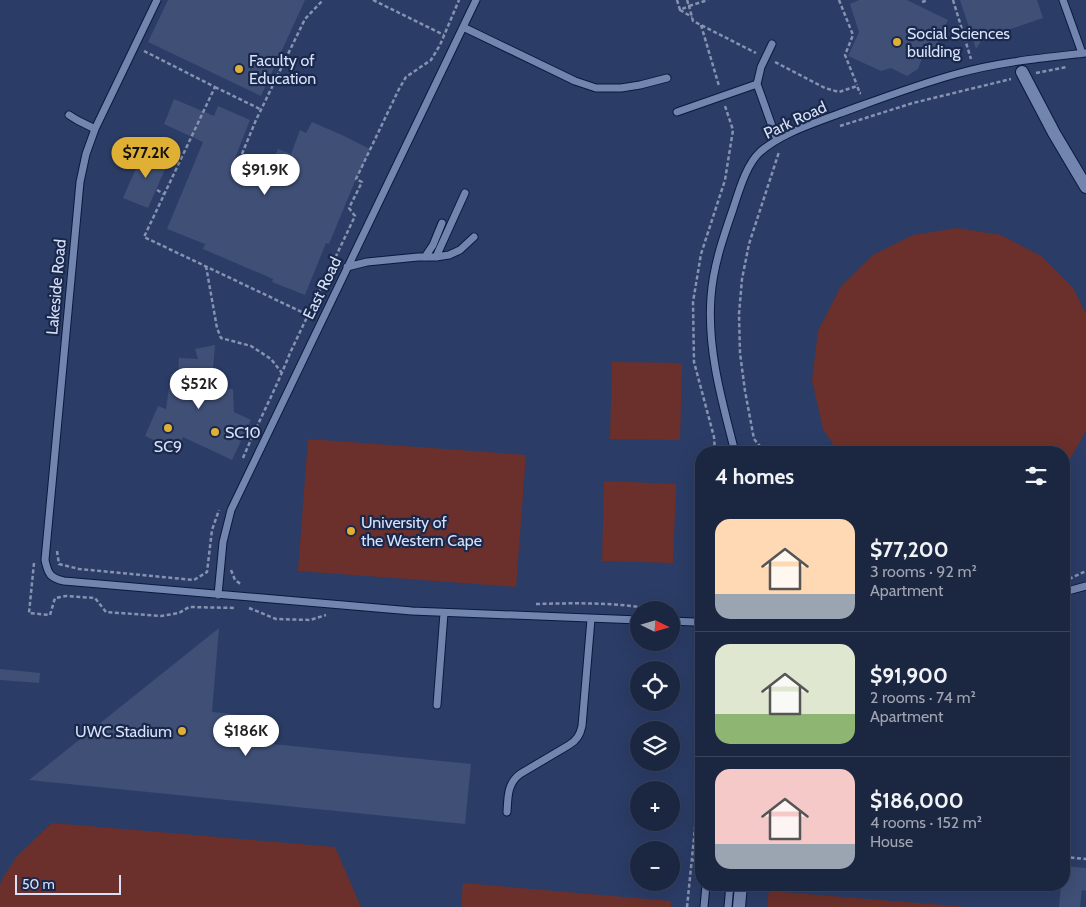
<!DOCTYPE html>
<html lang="en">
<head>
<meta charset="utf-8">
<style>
  :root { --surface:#1b2641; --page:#242e48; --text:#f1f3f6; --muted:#a0a5b1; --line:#39435a; --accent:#e0b034 }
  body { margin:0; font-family:Cabin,sans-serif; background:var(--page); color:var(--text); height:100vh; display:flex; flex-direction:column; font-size:19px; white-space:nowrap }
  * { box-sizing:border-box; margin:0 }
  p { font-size:16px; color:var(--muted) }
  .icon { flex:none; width:28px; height:28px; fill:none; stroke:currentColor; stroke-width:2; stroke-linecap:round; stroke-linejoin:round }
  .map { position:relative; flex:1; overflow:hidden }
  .side { position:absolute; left:695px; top:446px; width:375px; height:445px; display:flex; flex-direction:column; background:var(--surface); border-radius:20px; box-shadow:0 5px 20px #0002,0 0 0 1px var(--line) }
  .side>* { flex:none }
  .needle { width:32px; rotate:95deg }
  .tools { position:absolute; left:630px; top:601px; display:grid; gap:10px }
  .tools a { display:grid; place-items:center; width:50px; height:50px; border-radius:50%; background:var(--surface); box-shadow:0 5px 20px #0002,0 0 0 1px var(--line); font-size:25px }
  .scale { position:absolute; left:15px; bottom:12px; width:106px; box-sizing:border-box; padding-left:5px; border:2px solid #d7e2f9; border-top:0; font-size:14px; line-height:18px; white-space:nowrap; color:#d7e2f9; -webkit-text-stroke:4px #1a284c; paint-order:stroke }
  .price { position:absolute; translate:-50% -42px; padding:0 11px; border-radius:18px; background:#fff; color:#222; font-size:16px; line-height:32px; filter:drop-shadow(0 1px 2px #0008) }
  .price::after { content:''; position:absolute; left:50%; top:30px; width:15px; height:11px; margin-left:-8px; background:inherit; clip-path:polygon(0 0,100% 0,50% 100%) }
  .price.selected { background:var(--accent); color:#111 }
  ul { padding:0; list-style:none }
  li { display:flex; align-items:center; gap:15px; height:125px; padding:0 20px }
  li+li { border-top:1px solid var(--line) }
  li span { display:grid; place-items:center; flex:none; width:140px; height:100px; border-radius:15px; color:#555 }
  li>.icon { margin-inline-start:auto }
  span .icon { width:60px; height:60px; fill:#fffc; stroke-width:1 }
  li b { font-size:21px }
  h2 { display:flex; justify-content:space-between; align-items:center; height:60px; padding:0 20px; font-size:21px }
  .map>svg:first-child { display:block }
  .built { fill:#2b3c66; fill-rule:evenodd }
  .green { fill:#6b302b }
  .building { fill:#3f4f76 }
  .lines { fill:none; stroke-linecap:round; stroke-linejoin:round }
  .lane-casing { stroke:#0d193b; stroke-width:9 }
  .street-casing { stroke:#0d193b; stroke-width:14 }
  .path { stroke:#8692af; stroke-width:2.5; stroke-dasharray:4 2.5; stroke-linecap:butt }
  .lane { stroke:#7285af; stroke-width:7 }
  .street { stroke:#7285af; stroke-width:12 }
  .poi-dot { fill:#e0b034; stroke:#1a284c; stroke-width:2 }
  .labels { text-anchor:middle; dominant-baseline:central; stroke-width:4.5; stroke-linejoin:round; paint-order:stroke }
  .poi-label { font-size:16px; fill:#d7e2f9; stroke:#1a284c; text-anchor:start }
  .street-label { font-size:16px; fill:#d7e2f9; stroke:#1a284c }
</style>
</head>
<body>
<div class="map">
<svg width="1086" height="907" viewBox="0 0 1086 907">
  <rect width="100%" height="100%" fill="#243357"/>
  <path class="built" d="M0,0h1086v907h-1086zM701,452h363v433h-363zM639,610h32v32h-32zM639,670h32v32h-32zM639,730h32v32h-32zM639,790h32v32h-32zM639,850h32v32h-32z"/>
  <path class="green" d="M957,228l44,7 40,21 32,32 13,26v116l-17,31 -5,6v-15h-226l-15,-23 -11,-49 6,-49 23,-45 32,-31 40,-20z
    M612,362l70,1 -2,77 -70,-1z
    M308,439l218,16 -10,132 -218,-16z
    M604,481l72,3 -3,79 -71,-2z
    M52,823l283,24 26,60h-361v-22l2,-6 15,-23z
    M463,883l208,18v6h-210z
    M769,891l199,16h-201z"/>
  <path class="building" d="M168,0h137l-44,96 -113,-54z
    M859,0h48l41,20 -15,33 -10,3 -5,13 -11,7 -16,-8 -10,3 -33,-15 11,-24 -9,-28z
    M960,0h77l6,18 -44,15 1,5 -10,-1 -8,3 -6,9z
    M174,99l40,17 4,-10 32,14 -18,46 33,13 13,-30 13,5 9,-24 6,3 6,-11 30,13 28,14 -11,26 -1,-1 -29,70 -3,-1 -21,52 -33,-13 1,-3 -70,-30 2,-5 -38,-15 36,-87 -39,-18z
    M144,150l25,10 -21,48 -25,-10z
    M215,345l-4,45 22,-1 1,23 17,8 -19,40 -49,-23 -6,14 -32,-15 13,-30 8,3 5,-35 7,2 1,-18 19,1 -3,-10z
    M219,628l-7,84 62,6 -2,26 199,20 -6,60 -436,-44z
    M0,669l40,4 -1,10 -39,-3z
    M1064,866l22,2v23l-4,-1 -2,17h-21l2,-22h3z"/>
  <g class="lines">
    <g class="lane-casing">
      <path id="lane" d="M157,0l-62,129 -9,25 -6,28 -35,378c3,14 5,18 19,21l348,30 227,9
        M1063,0l19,53
        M463,27l112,54 21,7h25l19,-3 27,-7
        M772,44l-11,23 -4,17 20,56
        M677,112l80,-28
        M69,115l8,5 18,9
        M425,257l8,-12 9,-22
        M436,257l29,-64
        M347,267l20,-5 51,-5h18l13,-2 11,-5 14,-13
        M735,452c-13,-51 -28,-102 -24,-155 2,-30 12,-59 22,-88 6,-18 13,-44 27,-57 22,-19 52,-28 78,-38 39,-14 78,-29 118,-40 42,-12 86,-16 130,-21
        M1064,592l22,-6
        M218,595l5,-53 8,-32 245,-510
        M671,621l23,1 7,-2
        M437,705l7,-92
        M507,812c1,-15 0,-28 13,-38l49,-29c8,-5 11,-10 13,-19l9,-107
        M704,907l2,-22
        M728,907l2,-22"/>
    </g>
    <g class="street-casing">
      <path id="street" d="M1022,72l32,61 32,54
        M739,907l2,-22"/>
    </g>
    <path class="path" d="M373,0l71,35
      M677,0l3,10 9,-4 4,15 63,32
      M687,0l2,6 19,-6
      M839,0l14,35 -8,20 12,30
      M953,0l18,59
      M922,2l6,-2
      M680,10l12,7
      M701,25l18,61
      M144,51l71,36 -71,150 164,78
      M775,62l50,26 14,4 18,-6 3,7h1
      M1036,73l31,-6
      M215,87l47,23
      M840,126l73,-23 98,-24
      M237,166l19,-46 49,-101 18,-19
      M157,190l7,4
      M206,266l11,62 4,10 30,8 20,13 11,14
      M715,452l-1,-15 -20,-75 -1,-60 8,-48 24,-74 8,-50 -8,-24
      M756,452l4,-6
      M765,452l-11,-13 -9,-48 -5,-38 -1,-39 3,-35 7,-35 30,-92
      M243,458c15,-36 33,-69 47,-105l65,-137 -6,-8 13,-26 -6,-3 43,-90 7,-12 25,-17 9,-15 19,-45
      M57,551l2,13 20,5 115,11 13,-8 5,-42 7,-20
      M34,563l-5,50 21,2 5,-17 11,-2 29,2 11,14 55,4 18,-3 10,-6 47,1
      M231,570l4,10 7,5
      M1069,579l17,-8
      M536,604c41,-1 81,-2 121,6
      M249,608l27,11 34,1 16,-5
      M1064,857l22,2
      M691,860l10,1
      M687,907l14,-138"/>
    <use href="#lane" class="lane"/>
    <use href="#street" class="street"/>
  </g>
  <g class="poi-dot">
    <circle cx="897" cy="42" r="5"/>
    <circle cx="239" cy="69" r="5"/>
    <circle cx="168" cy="428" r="5"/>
    <circle cx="215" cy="432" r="5"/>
    <circle cx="351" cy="531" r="5"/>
    <circle cx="182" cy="731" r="5"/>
  </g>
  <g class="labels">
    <g class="poi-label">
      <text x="907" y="33">Social Sciences<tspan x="907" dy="18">building</tspan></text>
      <text x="249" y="60">Faculty of<tspan x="249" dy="18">Education</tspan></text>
      <text x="225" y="432">SC10</text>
      <text x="168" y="446" text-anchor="middle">SC9</text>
      <text x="361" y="522">University of<tspan x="361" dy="18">the Western Cape</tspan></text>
      <text x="172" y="731" text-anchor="end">UWC Stadium</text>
    </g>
    <g class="street-label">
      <text transform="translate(795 120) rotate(-25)">Park Road</text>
      <text transform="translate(56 287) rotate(-85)">Lakeside Road</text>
      <text transform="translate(322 288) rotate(-64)">East Road</text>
    </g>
  </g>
</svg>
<div class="tools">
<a><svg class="needle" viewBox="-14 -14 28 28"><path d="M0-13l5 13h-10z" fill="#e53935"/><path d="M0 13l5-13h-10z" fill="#a0a5b1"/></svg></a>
<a><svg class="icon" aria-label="locate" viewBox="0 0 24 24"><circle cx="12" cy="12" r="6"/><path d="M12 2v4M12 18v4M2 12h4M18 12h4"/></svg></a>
<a><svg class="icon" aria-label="layers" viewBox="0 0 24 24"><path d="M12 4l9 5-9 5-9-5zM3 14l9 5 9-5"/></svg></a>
<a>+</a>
<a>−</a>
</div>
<div class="scale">50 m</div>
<b class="price selected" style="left:146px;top:179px">$77.2K</b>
<b class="price" style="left:265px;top:196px">$91.9K</b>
<b class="price" style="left:199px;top:410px">$52K</b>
<b class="price" style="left:246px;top:757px">$186K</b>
<section class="side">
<h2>4 homes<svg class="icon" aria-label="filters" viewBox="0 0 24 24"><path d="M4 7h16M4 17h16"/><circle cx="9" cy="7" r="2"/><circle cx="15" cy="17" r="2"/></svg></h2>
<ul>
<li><span style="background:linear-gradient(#ffd9b3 75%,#9aa5b1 0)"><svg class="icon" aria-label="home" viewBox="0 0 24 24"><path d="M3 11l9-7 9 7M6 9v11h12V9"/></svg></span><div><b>$77,200</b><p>3 rooms · 92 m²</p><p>Apartment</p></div></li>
<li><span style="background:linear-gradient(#dfe7d0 70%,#8fb573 0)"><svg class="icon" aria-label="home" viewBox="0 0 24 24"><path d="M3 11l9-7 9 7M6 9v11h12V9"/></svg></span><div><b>$91,900</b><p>2 rooms · 74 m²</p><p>Apartment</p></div></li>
<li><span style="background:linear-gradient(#f6c9c9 75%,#9aa5b1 0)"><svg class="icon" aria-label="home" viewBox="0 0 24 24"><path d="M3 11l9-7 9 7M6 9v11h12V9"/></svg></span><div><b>$186,000</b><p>4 rooms · 152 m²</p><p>House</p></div></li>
</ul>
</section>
</div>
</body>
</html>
